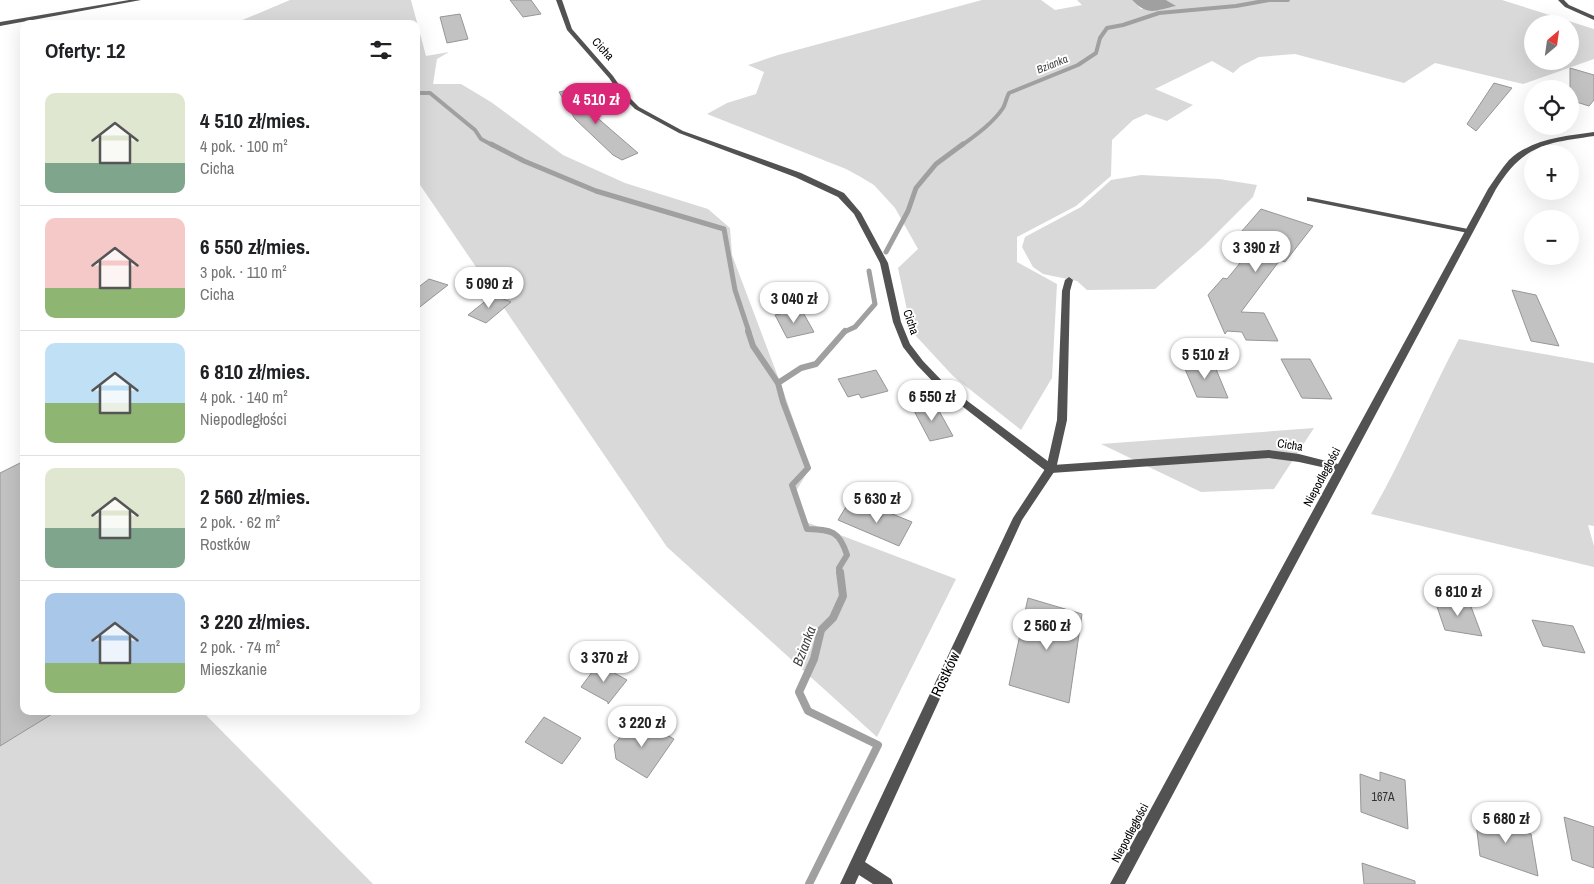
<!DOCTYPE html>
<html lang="pl">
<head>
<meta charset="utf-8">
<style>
  :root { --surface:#fff; --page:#f6f6f6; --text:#202124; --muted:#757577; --line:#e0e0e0; --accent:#db2777 }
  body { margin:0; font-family:"Archivo Narrow",sans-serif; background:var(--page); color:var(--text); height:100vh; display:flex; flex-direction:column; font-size:19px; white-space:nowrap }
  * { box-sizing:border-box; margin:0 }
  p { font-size:16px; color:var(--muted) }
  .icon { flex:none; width:28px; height:28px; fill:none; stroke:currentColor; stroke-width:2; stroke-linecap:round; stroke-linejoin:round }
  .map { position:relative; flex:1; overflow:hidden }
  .side { position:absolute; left:20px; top:20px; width:400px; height:695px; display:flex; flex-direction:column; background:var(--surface); border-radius:10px; box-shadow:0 5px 20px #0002 }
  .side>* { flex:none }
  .needle { width:32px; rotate:29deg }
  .tools { position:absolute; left:1524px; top:15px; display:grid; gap:10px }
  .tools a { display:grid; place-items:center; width:55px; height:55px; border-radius:50%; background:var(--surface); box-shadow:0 5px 20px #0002; font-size:25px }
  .price { position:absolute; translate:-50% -42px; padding:0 11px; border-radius:18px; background:#fff; color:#222; font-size:16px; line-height:32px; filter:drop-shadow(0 1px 2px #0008) }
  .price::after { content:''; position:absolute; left:50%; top:30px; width:15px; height:11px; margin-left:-8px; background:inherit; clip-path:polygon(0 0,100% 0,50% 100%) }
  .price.selected { background:var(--accent); color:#fff }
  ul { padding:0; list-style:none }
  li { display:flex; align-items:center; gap:15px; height:125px; padding:0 25px }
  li+li { border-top:1px solid var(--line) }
  li span { display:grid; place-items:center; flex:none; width:140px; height:100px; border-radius:10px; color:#555 }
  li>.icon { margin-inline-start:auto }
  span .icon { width:60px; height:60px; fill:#fffc; stroke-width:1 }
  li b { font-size:21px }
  h2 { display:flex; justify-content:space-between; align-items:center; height:60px; padding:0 25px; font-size:21px }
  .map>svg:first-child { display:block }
  .green { fill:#d9d9d9; fill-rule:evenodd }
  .water { fill:#a0a0a0 }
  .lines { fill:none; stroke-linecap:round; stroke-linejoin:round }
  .stream-far3 { stroke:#a0a0a0; stroke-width:4 }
  .stream-far2 { stroke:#a0a0a0; stroke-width:5 }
  .stream-far1 { stroke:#a0a0a0; stroke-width:6 }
  .stream { stroke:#a0a0a0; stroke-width:8 }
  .building { fill:#c2c2c2; stroke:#969696 }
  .service { fill:#525252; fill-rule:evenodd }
  .minor { fill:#525252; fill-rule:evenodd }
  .tertiary { fill:#525252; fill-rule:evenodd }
  .labels { text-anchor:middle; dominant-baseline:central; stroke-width:4; stroke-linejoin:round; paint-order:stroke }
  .far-water-label { font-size:11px; font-style:italic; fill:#414141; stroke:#fff }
  .street-label { font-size:12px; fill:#000; stroke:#fff }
  .near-number-label { font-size:12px; fill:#303030 }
  .water-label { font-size:14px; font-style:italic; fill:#414141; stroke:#fff }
  .near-street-label { font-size:15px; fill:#000; stroke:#fff }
</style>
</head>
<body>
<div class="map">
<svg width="1594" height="884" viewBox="0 0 1594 884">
  <rect width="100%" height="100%" fill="#fff"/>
  <path class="green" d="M290,0h121l15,56 23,-4 -12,7 -4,25h28l30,18 72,53 62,28 83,26 22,19 2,27 51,135 27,78 -14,23 10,31 150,57 -79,158 -210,-190 -251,-368v-155h-183z
    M982,0h59l14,10 27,-5 -5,-5h55l9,9 34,-3 -9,-6h336l92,29v30l-71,25 -88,-21 -31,20 -109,-29 -36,3 -18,9 -8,7 -21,-12 -57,28 38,16 -26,16 -21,-7 -13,6 -21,20 -1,36 -35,30 -59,31v25l40,22 -5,94 -31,52 -68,-54 -37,-40 -9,-26 -9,-42 20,-19 -23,-41 -21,-23 -15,-9 -13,-7 -139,-55 20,-11 29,-9 8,-22 -16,-7 30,-10zM1532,24h38v37h-38z
    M1141,175l78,4 38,6 -4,12 -49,49 -49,43 -68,1 -10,-9 -34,-7 -10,-7 -11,-20 3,-10 56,-30 30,-27z
    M1459,339l135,24v163l-6,-1 6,21v21l-223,-53c33,-57 57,-117 88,-175z
    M1314,428l-40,61 -73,3 -100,-48z
    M0,647l24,64h178l171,173h-373z"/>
  <path class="water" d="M1132,0h34l10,6c-20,4 -28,11 -44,-6z"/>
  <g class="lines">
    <path class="stream-far3" d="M416,93h14l45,37 6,9 13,7
      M961,146c15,-11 32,-23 42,-38 3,-5 3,-10 6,-15l69,-28 18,-12 4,-15 7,-10 16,-3 36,-12 77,-7 33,-6h19"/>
    <path class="stream-far2" d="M491,144l33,17 72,30 128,38 11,61 14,42
      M886,252l22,-41 8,-23 20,-24 27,-20
      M844,332l11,-5 20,-23 -6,-33"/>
    <path class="stream-far1" d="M748,331l5,15 25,37
      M840,574l-1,-6 8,-13c-8,-25 -16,-25 -40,-26l-15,-44 16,-17 -25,-66 -5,-19 23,-15 15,-4 29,-33"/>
    <path class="stream" d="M809,884l69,-139 -70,-34 -9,-19 15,-33 7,-29 12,-12 10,-22 -3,-24"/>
  </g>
  <path class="building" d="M510,0h21l10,14 -18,3z
    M460,14l8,25 -21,4 -7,-26z
    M1570,68l24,7v25l-5,6 -19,-6z
    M1494,83l18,5 -36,43 -9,-7z
    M578,88l16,27 44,38 -16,7 -9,-5 -38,-36 -16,-27z
    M1261,209l52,17 -28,36 -5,-2 -39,52 23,1 14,28 -32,-1 -4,-8 -15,-1 -2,3 -17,-39 15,-17 4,1 22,-27 -4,-1 4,-7 -14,-5z
    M429,279l19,6 -32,25v-21z
    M1512,290l24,5 23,51 -28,-5z
    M493,295l18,7 -25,21 -18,-8z
    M801,309l13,23 -27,6 -12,-23z
    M1281,359h29l22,40 -30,-1z
    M1182,362h31l15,36 -31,-1z
    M876,370l12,21 -27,7 -2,-4 -11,3 -10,-18z
    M934,402l19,34 -23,5 -18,-34z
    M24,461v250h33l-57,35v-273z
    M847,505l34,13 4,-7 27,11 -13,24 -61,-26z
    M1028,598l54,16 -13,89 -60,-18z
    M1434,598l36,6 12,32 -37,-6z
    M1532,620l41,6 12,27 -42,-7z
    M598,664l29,16 -19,24v-2l-27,-15z
    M544,717l37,21 -19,26 -37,-22z
    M642,721l32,18 -27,39 -31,-19 -2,-14 18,-23 7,4z
    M1380,772l25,8 3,49 -47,-17 -1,-38 20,7z
    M1475,815l22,8 -2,-8 27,8 1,9 8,2 7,42 -58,-20z
    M1564,817l30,10v41l-22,-8z
    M1362,863l53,18v3h-51z"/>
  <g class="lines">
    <path class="service" d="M1307,197l161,32 4,2 -4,2 -158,-32h-3z
      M1069,277l4,3 -3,11 -3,129 -11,49 -1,3h-8l-1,-3 11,-49 5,-129 3,-11z"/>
    <path class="minor" d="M129,0h12l-141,26v-4z
      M1558,0h6l5,5 25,11v4l-29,-13z
      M1051,465l4,1 1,3 -34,51 -157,342 26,17 2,5h-20l-14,-9 -4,9h-15l173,-366 34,-52z"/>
    <path class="tertiary" d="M556,0h6l10,29 41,47 11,16 15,15 44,24 118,42 43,20 17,20 27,50 13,59 9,22 13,17 23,24 107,80 216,-15 30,4 39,10 150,-275c7,-10 13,-20 21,-29 22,-21 56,-24 85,-28v4c-48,7 -71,9 -98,53l-371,695h-15l225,-414 -36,-8 -30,-4 -218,15 -4,-1 -107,-83 -23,-24 -14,-18 -10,-25 -13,-59 -26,-49 -16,-17 -43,-20 -116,-44 -44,-24 -15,-15 -11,-16 -42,-48z"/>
  </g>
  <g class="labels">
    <g class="far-water-label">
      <text transform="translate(1052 64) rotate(-22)">Bzianka</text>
    </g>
    <g class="street-label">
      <text transform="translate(603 49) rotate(47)">Cicha</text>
      <text transform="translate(911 322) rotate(71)">Cicha</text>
      <text transform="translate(1290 445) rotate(9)">Cicha</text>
      <text transform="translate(1322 477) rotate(-62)">Niepodległości</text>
      <text transform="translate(1130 833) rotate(-62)">Niepodległości</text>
    </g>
    <g class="near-number-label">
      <text x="1383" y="797">167A</text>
    </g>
    <g class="water-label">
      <text transform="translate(804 646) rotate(-69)">Bzianka</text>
    </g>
    <g class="near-street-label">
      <text transform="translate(945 674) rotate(-65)">Rostków</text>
    </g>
  </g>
</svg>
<div class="tools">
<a><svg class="needle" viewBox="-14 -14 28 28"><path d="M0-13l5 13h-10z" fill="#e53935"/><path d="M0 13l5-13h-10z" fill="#757577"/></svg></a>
<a><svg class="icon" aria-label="locate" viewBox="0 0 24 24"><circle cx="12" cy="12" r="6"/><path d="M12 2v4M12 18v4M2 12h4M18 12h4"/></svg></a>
<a>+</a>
<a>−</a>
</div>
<b class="price selected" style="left:596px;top:125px">4 510 zł</b>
<b class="price" style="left:1256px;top:273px">3 390 zł</b>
<b class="price" style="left:489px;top:309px">5 090 zł</b>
<b class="price" style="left:794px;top:324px">3 040 zł</b>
<b class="price" style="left:1205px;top:380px">5 510 zł</b>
<b class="price" style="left:932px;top:422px">6 550 zł</b>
<b class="price" style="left:877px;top:524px">5 630 zł</b>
<b class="price" style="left:1458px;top:617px">6 810 zł</b>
<b class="price" style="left:1047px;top:651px">2 560 zł</b>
<b class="price" style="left:604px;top:683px">3 370 zł</b>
<b class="price" style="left:642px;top:748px">3 220 zł</b>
<b class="price" style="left:1506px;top:844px">5 680 zł</b>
<section class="side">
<h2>Oferty: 12<svg class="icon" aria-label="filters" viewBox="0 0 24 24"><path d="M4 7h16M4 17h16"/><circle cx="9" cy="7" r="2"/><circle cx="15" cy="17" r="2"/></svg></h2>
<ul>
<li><span style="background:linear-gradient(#dfe7d0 70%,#7fa58c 0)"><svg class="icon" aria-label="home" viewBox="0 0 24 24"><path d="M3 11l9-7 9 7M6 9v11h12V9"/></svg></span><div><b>4 510 zł/mies.</b><p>4 pok. · 100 m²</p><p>Cicha</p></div></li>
<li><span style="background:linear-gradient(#f6c9c9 70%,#8fb573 0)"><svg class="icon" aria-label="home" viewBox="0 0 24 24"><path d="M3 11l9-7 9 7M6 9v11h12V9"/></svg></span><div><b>6 550 zł/mies.</b><p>3 pok. · 110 m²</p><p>Cicha</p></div></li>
<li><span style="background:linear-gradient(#bfe0f5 60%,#8fb573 0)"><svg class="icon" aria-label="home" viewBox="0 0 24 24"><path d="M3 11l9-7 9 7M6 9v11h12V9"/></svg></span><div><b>6 810 zł/mies.</b><p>4 pok. · 140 m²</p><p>Niepodległości</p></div></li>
<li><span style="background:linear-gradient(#dfe7d0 60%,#7fa58c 0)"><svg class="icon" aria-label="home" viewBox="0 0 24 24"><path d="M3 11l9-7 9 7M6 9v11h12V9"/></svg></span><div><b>2 560 zł/mies.</b><p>2 pok. · 62 m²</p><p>Rostków</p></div></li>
<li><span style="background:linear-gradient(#a9c7e8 70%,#8fb573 0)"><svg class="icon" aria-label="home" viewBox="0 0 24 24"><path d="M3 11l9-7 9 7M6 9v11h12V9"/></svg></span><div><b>3 220 zł/mies.</b><p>2 pok. · 74 m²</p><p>Mieszkanie</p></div></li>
</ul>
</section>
</div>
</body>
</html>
